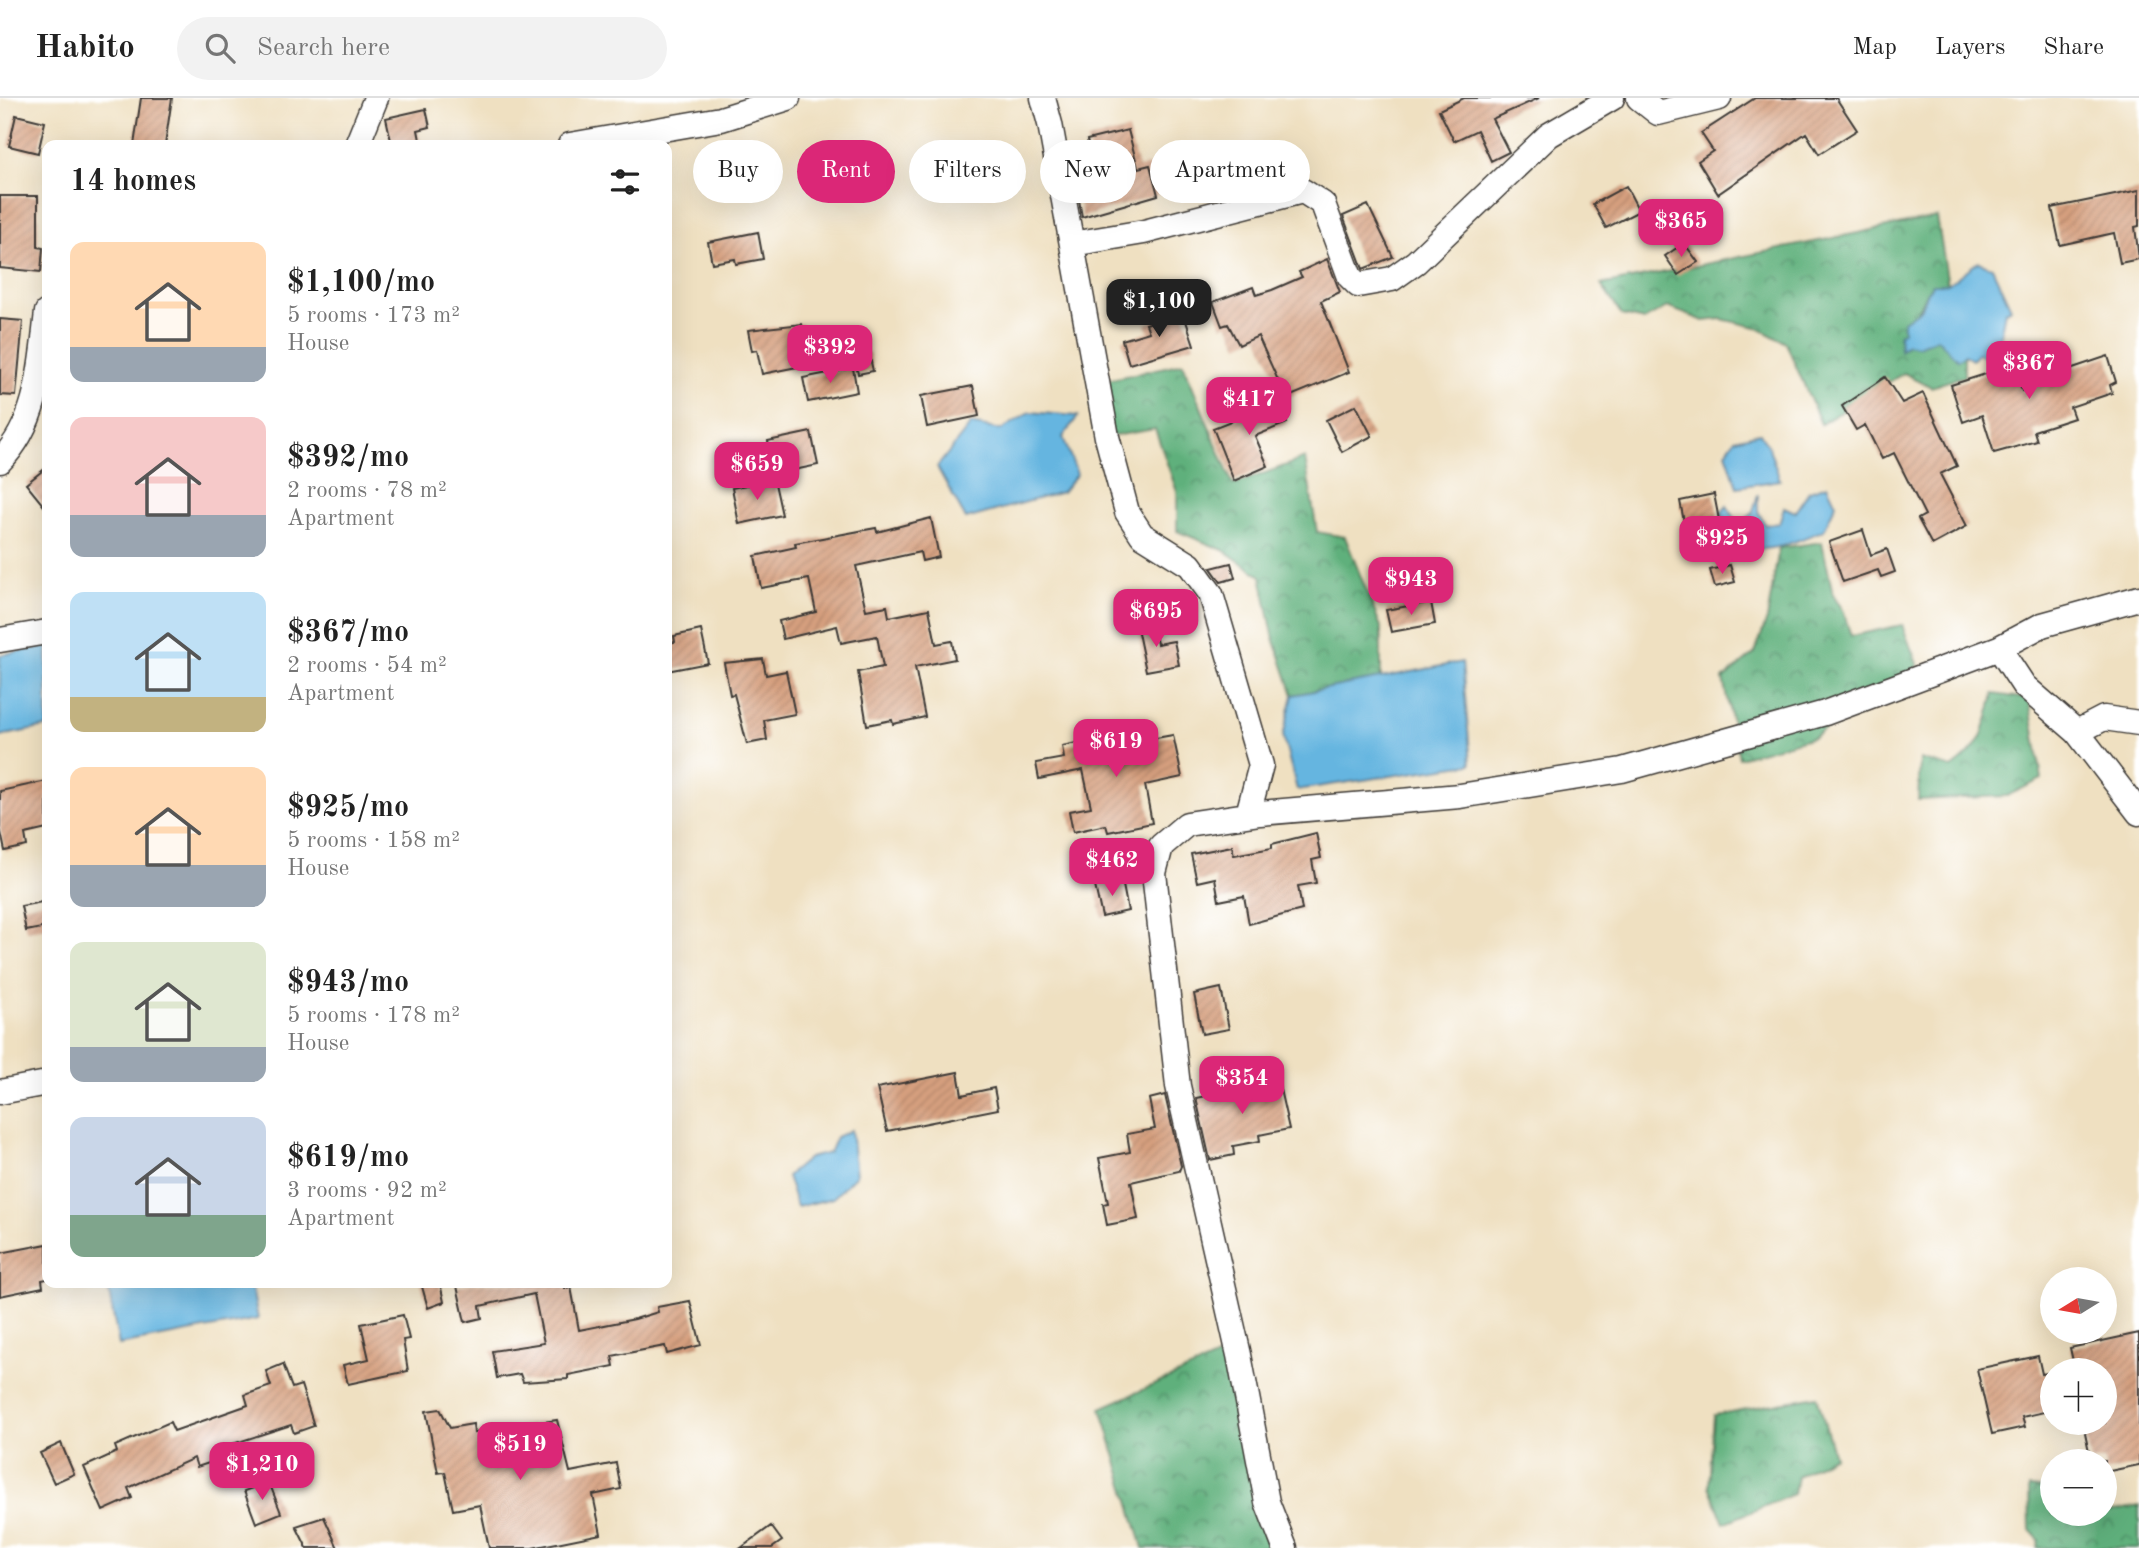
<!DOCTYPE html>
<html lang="en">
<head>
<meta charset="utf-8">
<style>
  :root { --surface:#fff; --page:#f2f2f2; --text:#222; --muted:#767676; --line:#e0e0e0; --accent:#db2777 }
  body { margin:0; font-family:"Old Standard TT",serif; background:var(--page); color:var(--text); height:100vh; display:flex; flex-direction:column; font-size:26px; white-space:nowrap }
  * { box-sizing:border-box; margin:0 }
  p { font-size:23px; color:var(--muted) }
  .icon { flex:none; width:38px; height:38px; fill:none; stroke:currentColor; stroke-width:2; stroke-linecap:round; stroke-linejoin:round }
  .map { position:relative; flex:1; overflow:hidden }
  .details { position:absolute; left:42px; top:42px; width:630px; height:1148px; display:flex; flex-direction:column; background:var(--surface); border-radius:14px; box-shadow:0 7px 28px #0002 }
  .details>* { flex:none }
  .hud { position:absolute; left:693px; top:42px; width:665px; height:63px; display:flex; gap:14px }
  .needle { width:46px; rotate:259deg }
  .buttons { position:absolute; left:2040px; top:1169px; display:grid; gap:14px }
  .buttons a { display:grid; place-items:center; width:77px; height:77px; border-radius:50%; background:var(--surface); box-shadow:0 7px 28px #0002; font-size:35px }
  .price { position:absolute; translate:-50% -60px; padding:0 16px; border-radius:14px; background:var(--accent); color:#fff; font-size:23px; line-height:46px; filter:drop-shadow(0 2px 4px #0008) }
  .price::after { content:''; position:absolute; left:50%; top:42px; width:21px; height:16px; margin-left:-10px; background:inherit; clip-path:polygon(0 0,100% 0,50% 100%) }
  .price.selected { background:#222; color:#fff }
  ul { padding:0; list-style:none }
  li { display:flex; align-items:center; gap:21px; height:175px; padding:0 28px }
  li span { display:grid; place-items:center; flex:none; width:196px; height:140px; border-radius:14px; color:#555 }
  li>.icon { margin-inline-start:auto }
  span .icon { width:84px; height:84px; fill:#fffc; stroke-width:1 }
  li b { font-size:30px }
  h2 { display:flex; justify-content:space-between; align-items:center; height:84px; padding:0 28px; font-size:30px }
  .pill { padding:0 24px; border-radius:32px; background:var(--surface); box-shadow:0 7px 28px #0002; font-size:24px; line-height:63px }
  .pill.selected { background:var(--accent); color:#fff }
  header { display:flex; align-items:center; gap:42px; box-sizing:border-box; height:98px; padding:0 35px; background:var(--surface); border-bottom:2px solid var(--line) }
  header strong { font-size:33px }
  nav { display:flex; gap:38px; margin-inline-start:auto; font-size:24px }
  .search { width:490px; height:63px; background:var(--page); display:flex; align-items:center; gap:18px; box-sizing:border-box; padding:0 24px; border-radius:38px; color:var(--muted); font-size:26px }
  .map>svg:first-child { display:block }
  .forest { fill:url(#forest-crowns); stroke:#3d664c; stroke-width:2 }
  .water { fill:#65b5e0; stroke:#40687e; stroke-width:2 }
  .building { fill:url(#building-hatch) }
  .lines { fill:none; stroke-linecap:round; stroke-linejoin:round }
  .minor-casing { stroke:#3c3935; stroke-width:27 }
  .minor { stroke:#fff; stroke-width:24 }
</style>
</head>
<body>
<header>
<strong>Habito</strong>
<div class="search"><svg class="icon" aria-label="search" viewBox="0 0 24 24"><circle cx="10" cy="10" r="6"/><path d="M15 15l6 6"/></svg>Search here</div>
<nav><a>Map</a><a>Layers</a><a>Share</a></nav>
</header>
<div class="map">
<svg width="2139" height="1450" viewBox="0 0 2139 1450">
  <defs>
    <pattern id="forest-crowns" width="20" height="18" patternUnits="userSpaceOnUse" patternTransform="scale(1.75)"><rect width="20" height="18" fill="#5eb07c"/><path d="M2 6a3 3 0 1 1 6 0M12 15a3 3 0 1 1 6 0" fill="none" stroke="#4d8e65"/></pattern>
    <pattern id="building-hatch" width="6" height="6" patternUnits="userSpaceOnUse" patternTransform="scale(1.75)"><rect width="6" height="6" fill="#d59f7e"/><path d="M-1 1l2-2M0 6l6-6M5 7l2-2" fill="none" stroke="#b6886c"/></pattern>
  </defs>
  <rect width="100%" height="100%" fill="#fff"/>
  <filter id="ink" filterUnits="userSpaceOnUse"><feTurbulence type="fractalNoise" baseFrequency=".0143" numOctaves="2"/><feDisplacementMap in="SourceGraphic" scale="14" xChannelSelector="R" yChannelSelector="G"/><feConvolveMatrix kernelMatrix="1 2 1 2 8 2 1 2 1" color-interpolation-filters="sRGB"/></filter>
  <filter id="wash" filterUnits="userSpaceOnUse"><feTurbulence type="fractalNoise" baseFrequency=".00686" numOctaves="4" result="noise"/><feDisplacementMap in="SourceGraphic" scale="28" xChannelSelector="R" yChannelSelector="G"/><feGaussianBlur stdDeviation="1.57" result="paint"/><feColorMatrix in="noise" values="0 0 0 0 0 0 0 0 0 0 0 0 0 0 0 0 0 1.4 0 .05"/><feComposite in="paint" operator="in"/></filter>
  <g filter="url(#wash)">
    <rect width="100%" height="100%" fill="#efe0c1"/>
    <path class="forest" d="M1937,119l11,67h-16c-11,23 -28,41 -31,66l6,-6 21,-2 9,-4 27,16v22l-33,11 -27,-14 -83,51 -35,-81 -30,-16 -35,-8 -17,2 -37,-14 -23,13 -22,-5 -21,-30z
      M1183,265l50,122 72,-27 12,74 28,5 36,90v51l-88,17 -20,-60 -12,-59 -38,-26 -46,-19v-39l-22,-63 -48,8 -9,-55z
      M1822,444l11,52 10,16 8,26 51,-11 16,41 -105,71 -74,21 -16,-79 32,-26 12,-34 12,-71z
      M1994,596l35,5 13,80 -35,17 -89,4 2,-41 32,9c31,-22 33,-39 42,-74z
      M1224,1256l63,194h-144l-42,-140z
      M1817,1298l17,60 -37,20 -3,18 -70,29 -15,-37 5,-71z
      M2029,1389l24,2v25h18l4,5 64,-13v42h-102l2,-8 -9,-10z"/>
    <path class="water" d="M1978,164l14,5 19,41 -6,3 -8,42 -10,7 -9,-7 -6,7 -8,-5 -6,5 -21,-22 -19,8 -11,-2 -7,6 -1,-16 4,-3v-10l17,-12 12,-25h16z
      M1030,314l48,4 -15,21 14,37 -15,18 -96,27 -29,-52 34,-43 30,6z
      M1760,335l9,15 11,32 -43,7 -11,-35 9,-13z
      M1827,387l9,19 -12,26c-32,13 -52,24 -87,17l-7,-11 1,-7 -10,-16 6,-7 12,18 13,-10 6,-20v17l7,14 14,-2 5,-16 11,5 14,-21z
      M47,548v81l-47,9v-81z
      M1462,564l9,102 -174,26 -14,-54 10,-41z
      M851,1032l5,45 -23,23 -36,9 -10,-31 22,-18 20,-5 7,-16z
      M107,1185h144l7,36 -139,26z"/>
    <g id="blocks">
      <path class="building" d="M141,0h31l-7,47h-31z
        M1464,0h75l-47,21 17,33 -18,9 -14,-31 -23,11 -15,-31z
        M1755,0h81l21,32 -38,24 -13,-21 -88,61 -20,-33 15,-10 -12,-18z
        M426,11l4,18 -12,3 3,15h-29l-6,-27z
        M16,17l29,7 -7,31 -29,-7z
        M1128,32l10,38 12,-3 8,30 -76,22 -6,-34 20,-5 -9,-38z
        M1626,88l13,25 -33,17 -13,-24z
        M2139,92v36l-4,1 4,32 -19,4 -6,-30 -54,12 -8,-37z
        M0,98h38v51l5,1 -2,24 -41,-4z
        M1368,107l25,52 -30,12 -20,-53z
        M758,134l5,27 -27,5 -1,-5 -23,4 -4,-21z
        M1684,145l14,19 -20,13 -13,-19z
        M1327,161l13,33 -19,9 28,71 -63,26 -28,-62 -19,9 -11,-21 -6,2 -9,-24 40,-15 3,8 16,-5 30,-13 -3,-5z
        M1183,214l11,33 -65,19 -7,-24 27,-8 -3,-8z
        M0,221l23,2 -7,75 -16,-1z
        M802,226l3,15 -3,1 5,25 -45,9 -5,-24 -5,1 -4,-21z
        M869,255l4,18 -15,3 -4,-18z
        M2108,258l8,26 -6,3 2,8 -42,14 4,11 -40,13 3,10 -43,12 -12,-38 -19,7 -12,-37 63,-20 8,26 44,-14 -2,-6z
        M853,270l4,24 -49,10 -5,-24z
        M1885,279l17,26 21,-10 34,73 -17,8 27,52 -35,19 -14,-26 7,-4 -31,-62 -12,6 -17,-34 -9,5 -14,-24z
        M973,288l6,30 -52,11 -6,-31z
        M1275,297l12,28 -32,13 13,30 -34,15 -21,-53 38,-15 -3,-7z
        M1356,307l16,31 -30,16 -16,-32z
        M811,334l7,33 -43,9 -7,-33z
        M47,369v43l-21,-26z
        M774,381l8,36 -43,9 -7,-36z
        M1714,396l5,26 -34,7 -5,-26z
        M931,420l8,39 -17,4 -2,-9 -64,14 10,44 21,-4 2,11 40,-8 7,35 16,-3 3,18 -40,8 10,50 -32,7 -1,-4 -25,5 -9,-53 25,-5 -6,-31 -36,7 -4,-17 -54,13 -4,-18 37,-9 -7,-33 -48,9 -6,-32 41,-9 -1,-4 81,-15 1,4z
        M1863,432l8,25 16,-6 8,23 -14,5 -3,-7 -35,12 -14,-40z
        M1231,465l4,15 -14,4 -10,-14z
        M1730,467l5,17 -20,5 -5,-17z
        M1431,504l4,22 -44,8 -5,-22z
        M1152,522l5,24 17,-3 5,24 -33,6 -10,-48z
        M701,532l7,33 -41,8v-28l8,-1 -1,-6z
        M763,561l3,16 20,-4 9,43 -31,6 3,20 -20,4 -13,-50 -4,1 -6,-32z
        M1173,637l9,42 -37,8 7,38 -44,9 -2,-7 -33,7 -4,-21 22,-4 -8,-37 -44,9 -3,-16 28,-5 -2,-12 43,-9 1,10z
        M47,683v48l-22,5 2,12 -22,5 -5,-23v-37z
        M1316,735l5,25 -9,2 4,23 -18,3 4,24 -53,14 -5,-28 -25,5 -4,-23 -18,4 -6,-28 41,-8 2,9 38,-7v-4z
        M1122,782l6,31 -26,6 -7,-31z
        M47,803v26l-21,4 -5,-25z
        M1221,890l8,41 -27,5 -8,-40z
        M958,974l4,23 32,-7 4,21 -111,22 -10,-43z
        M1277,978l12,53 -30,6 1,6 -27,5 1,9 -24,5 -14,-62 39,-8 -1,-5z
        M1165,997l16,71 -2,5 -48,11 7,37 -31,6 -4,-21 5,-1 -9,-45 31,-6 -3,-18 28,-5 -6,-30z
        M47,1146v35l-5,1 1,7 -43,9v-43z
        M421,1185h19l4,19 -16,6z
        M474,1185h91v5l6,-1 8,43 56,-11 23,-7 -1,-5 33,-6 11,44 -34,9 -2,-8 -53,10 2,10 -46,9v4l-45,3 -3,-8 -23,4 -5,-27 52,-8 -10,-49 -54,12 2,12 -17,4 -8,-36z
        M403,1217l6,24 -6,1 5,31 -60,13 -5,-19 26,-6 -8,-35z
        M2139,1235v132l-34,7v-11h-14l-8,-38h22v-53h-30l-5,-22z
        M2038,1258l4,18 11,-2v38l-31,7 3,10 -33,7 -15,-65z
        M283,1266l9,24 9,-3 13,41 -20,7 -3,-8 -62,20 4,10 -36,12 -3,-9 -66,30 4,10 -29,13 -19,-44 33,-15 -2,-6 55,-24 4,9 74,-26 -3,-10 26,-9 -5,-15z
        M440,1311l10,19 23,-4 1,9 83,-13 13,52 46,-9 5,26 -28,6 8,39 -69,14h-43l-9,-43 -27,5 -8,-38 -7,1 -12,-62z
        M61,1345l13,31 -20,9 -14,-30z
        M269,1384l12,31 -25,10 -12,-32z
        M324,1419l14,31h-31l-11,-22z
        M771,1428l11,15 -10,7h-31z"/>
    </g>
  </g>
  <g filter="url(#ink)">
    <use href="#blocks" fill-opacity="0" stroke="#3c3935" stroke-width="2"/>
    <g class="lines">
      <g class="minor-casing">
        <path id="minor" d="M1043,0l7,26 57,313 20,75 15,23 48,30 21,29 50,171 -13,49
          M1639,0l19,15 61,-15
          M357,47l19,-47
          M570,47l151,-26 67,-21
          M1072,146l72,-12 159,-41 20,13 27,73 8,8 34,-6 24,-17 133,-127 63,-37
          M0,363c39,-39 41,-97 47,-149
          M0,542l47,-8
          M1999,550l25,38 53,46 62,81
          M2077,634l27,-14 35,5
          M0,994l47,-9
          M1285,1450l-18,-46 -28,-147 -61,-269 -24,-213 7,-27 26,-22 73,-11 200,-17 162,-26 203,-57 174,-65 43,-23 97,-27"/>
      </g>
      <use href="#minor" class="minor"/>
    </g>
  </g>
</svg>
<div class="buttons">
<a><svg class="needle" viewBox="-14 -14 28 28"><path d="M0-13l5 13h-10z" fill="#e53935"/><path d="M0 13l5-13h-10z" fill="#767676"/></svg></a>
<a>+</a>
<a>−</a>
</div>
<b class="price" style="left:1681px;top:161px">$365</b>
<b class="price selected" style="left:1159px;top:241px">$1,100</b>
<b class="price" style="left:830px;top:287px">$392</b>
<b class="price" style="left:2029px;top:303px">$367</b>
<b class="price" style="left:1249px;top:339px">$417</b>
<b class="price" style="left:757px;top:404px">$659</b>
<b class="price" style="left:1722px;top:478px">$925</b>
<b class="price" style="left:1411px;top:519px">$943</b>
<b class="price" style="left:1156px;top:551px">$695</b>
<b class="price" style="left:1116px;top:681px">$619</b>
<b class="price" style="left:1112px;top:800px">$462</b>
<b class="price" style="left:1242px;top:1018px">$354</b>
<b class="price" style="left:520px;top:1384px">$519</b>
<b class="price" style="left:262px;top:1404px">$1,210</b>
<div class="hud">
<a class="pill">Buy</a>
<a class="pill selected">Rent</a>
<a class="pill">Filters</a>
<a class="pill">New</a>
<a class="pill">Apartment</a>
</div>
<section class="details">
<h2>14 homes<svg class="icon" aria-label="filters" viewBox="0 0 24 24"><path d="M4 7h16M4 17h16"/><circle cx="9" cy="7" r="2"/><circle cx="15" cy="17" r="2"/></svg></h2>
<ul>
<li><span style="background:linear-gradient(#ffd9b3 75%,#9aa5b1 0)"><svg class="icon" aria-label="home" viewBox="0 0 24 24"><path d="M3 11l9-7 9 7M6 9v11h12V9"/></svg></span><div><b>$1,100/mo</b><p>5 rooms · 173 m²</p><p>House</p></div></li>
<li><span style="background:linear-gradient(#f6c9c9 70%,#9aa5b1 0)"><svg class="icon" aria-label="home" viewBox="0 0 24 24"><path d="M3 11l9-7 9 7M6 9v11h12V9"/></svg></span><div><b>$392/mo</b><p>2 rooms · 78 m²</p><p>Apartment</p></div></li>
<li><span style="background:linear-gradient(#bfe0f5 75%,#c2b280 0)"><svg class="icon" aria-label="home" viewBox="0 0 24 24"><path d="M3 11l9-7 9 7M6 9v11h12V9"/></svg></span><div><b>$367/mo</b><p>2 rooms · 54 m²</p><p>Apartment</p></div></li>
<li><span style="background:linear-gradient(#ffd9b3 70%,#9aa5b1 0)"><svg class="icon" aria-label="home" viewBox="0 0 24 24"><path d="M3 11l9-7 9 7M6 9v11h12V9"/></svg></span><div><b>$925/mo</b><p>5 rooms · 158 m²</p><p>House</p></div></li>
<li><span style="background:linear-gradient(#dfe7d0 75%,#9aa5b1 0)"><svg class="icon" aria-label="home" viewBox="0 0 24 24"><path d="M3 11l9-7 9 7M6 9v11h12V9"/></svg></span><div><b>$943/mo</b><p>5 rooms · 178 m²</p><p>House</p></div></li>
<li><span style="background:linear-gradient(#c9d6e8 70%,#7fa58c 0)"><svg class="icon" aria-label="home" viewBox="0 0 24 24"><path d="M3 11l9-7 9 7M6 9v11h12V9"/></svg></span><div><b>$619/mo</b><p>3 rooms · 92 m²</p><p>Apartment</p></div></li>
</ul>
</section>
</div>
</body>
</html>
